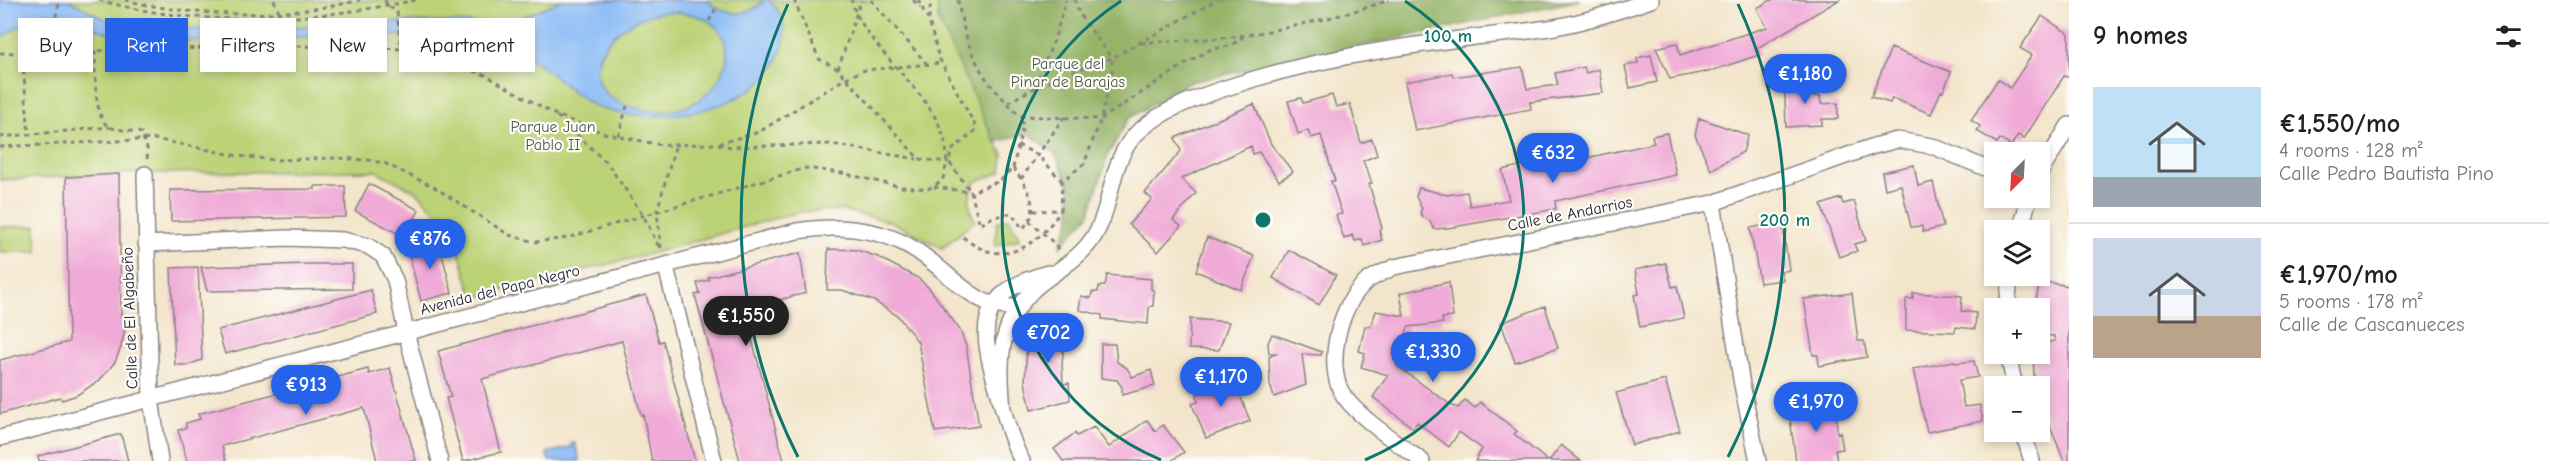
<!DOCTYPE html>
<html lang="en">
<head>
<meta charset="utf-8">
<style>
  :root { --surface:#fff; --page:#f6f6f6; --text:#202124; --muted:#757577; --line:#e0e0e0; --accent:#2563eb }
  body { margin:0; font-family:"Comic Neue",sans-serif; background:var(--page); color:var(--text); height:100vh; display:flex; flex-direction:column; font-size:22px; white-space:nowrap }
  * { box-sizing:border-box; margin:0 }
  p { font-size:20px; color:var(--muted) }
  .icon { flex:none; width:33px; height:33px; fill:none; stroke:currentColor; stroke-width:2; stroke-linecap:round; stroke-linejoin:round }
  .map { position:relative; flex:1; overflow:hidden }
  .drawer { display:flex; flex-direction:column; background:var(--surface); width:480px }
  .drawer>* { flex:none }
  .guide { position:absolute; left:18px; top:18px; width:570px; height:54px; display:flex; gap:12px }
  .needle { width:39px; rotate:204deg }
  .buttons { position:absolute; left:1984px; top:142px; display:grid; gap:12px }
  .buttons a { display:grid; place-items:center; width:66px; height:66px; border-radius:0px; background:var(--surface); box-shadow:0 3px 9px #0003; font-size:30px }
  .price { position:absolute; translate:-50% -51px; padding:0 14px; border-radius:21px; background:var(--accent); color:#fff; font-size:20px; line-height:39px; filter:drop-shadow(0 2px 3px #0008) }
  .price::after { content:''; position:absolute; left:50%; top:36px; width:18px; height:14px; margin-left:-9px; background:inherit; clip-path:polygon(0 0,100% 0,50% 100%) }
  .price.on { background:#222; color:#fff }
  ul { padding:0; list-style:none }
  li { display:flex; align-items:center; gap:18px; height:150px; padding:0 24px }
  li+li { border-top:2px solid var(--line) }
  li span { display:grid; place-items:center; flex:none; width:168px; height:120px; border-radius:0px; color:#555 }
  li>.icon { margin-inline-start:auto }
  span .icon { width:72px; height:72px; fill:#fffc; stroke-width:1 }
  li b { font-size:26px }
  h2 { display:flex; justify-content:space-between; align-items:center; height:72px; padding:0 24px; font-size:26px }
  .tag { padding:0 21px; border-radius:0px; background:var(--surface); box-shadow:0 3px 9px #0003; font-size:21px; line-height:54px }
  .tag.on { background:var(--accent); color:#fff }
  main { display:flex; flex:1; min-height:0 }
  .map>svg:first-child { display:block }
  .green { fill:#bcd276; stroke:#6f7a58; stroke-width:1.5 }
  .forest { fill:#95b467; stroke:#5c6b51; stroke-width:1.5 }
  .water { fill:#88baf5; stroke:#556e98; stroke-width:1.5; fill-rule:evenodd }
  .building { fill:#f0aad7 }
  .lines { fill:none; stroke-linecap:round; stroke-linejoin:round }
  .minor-casing { stroke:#8a8483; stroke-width:18 }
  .path { stroke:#8a8483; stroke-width:3; stroke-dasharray:4.5 4.5; stroke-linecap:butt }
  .minor { stroke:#fff; stroke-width:15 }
  .ring { fill:none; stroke:#0f766e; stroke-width:3 }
  .labels { text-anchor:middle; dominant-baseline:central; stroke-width:4.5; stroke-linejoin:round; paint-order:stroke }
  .park-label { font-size:16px; fill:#50574d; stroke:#fdfcf7 }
  .street-label { font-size:16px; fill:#22223b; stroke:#fdfcf7 }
  .centre { fill:#0f766e; stroke:#fdfcf7; stroke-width:3 }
  .ring-label { font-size:18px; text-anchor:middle; font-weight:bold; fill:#0f766e; stroke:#fdfcf7; stroke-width:4.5; stroke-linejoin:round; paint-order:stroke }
</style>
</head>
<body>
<main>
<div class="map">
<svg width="2069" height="461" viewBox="0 0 2069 461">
  <rect width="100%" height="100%" fill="#fdfcf7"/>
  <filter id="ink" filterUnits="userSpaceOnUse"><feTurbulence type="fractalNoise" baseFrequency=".0167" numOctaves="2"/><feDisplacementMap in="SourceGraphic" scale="12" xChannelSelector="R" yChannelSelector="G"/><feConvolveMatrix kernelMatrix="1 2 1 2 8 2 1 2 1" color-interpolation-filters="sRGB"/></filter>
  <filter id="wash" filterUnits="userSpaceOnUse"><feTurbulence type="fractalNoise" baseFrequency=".008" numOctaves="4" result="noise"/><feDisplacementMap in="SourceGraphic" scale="24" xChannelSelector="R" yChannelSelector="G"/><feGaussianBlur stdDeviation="1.35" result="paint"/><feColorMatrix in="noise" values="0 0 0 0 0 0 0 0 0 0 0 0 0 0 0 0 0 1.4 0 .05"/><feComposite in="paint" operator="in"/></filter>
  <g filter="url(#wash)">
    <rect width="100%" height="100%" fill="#f3e5cb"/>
    <path class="green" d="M0,0h938v19l65,136 -2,17 -26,10c-7,16 -8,24 0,39l-33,27 -50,-26 -52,-12 -42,2 -145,41 -180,45 -21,-69 -35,-37 -41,-21 -235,2 -141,7z
      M1009,218l11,21 -25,7 2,-24z
      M36,226l1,26h-37v-25z"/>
    <path class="forest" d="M938,0h642l-390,82 -61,36 -21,37 -19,60 -29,32 10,-27v-33l-14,-32 -28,-22 -33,9 -57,-123z"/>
    <path class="water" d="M0,0h68l47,24 15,4 94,2 173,-8 105,1 26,-8 33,-15h146c16,16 41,19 57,0h5c13,12 18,27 14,45 -13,55 -85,71 -134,71 -19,0 -45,-4 -61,-14 -31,-19 -53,-50 -91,-58 -22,-5 -45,-6 -68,-7 -98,-7 -196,9 -294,2 -40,-3 -66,-34 -109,-17 -9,4 -17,12 -26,17zM664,12c103,-2 65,104 -8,99 -93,-6 -66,-87 8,-99z
      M575,443l5,18h-31l-2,-8 25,-6 -1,-3z"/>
    <g id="blocks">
      <path class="building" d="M1771,0h68l-82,48 2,7 -54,18v-1l-35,7 -14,-31 21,-5 3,12 87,-28 -10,-19z
        M2042,16l27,18v44l-5,-2 -40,63 -6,-4 -7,11 -11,-7 -3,4 -20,-12 3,-5 -9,-6 27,-41 12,9 22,-33 -12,-7z
        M1891,48l60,24 -8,20 -2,-1 -10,23 -39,-16 -2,5 -19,-6z
        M1651,55l6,27 -27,6 -5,-22 13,-3 -1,-5z
        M1522,67l5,22 31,-4 -3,-12 29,-6 2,6 13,-4 4,24 -73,9 1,7 -116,22 -10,-49 47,-9 1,4z
        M1798,70l1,27 21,-1 1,8 17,-1v16h-16v6l-36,2 -2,-55z
        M1332,95l4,12 14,-3 11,39 11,-4 5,16 -14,6 9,22 -3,1 13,44 -3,2 3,10 -18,6 -2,-7 -7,2 -3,-6 -8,4 -8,-24 6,-1 -11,-33h4l-14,-46 -10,3 -3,-8 -10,4 -10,-33 13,-3 2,5z
        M1254,104l17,40 22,28 -14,9 -20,-29 -6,2 -2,-8 -70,33 15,14 -23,27 8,6 -23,26 -29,-28 23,-25 -7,-6 36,-42 -6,-13z
        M1699,118l49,17 -5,17 -32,18 -16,-35z
        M1667,133l9,42 -121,26 1,8 -108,19 -14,1 -5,-9 -6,-2 -3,-5 2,-4 -6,-12 3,-9 28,7 20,-3 3,14 39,-6 -7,-30 43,-10 -1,-5 14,-4 2,3 14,-3 2,9 57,-12 21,-5 -2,-7z
        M1914,165l4,21 15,-4 10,45 -20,5 -1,-6 -11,1 -10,-42 -16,4 -3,-17z
        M119,174l2,142 3,-1 1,14 -4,18 -6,15 -15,18 -23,15 -15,5 -2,-3 -60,17v-54l69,-18 -3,-165z
        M369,184l50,26 -14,27 -50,-26z
        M315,186h30l1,31 -175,4 -1,-31 145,-1z
        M1841,198l2,6 11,-3 12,40 -12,3 3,7 -18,6 -18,-52z
        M1782,222l7,48 -8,2 2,8 -23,3 -10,-55z
        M1207,237l47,19 -13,34 -45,-19z
        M438,239l14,54 -31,8 -14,-54z
        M828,249l29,1 21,7 40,21 12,11 30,41 6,16 13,80 -44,6 -17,-90 -20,-26 -24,-15 -32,-11h-15z
        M1289,250l47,25 -17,30 -46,-27z
        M800,253l6,40 -62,16 40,152h-44l-45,-166 5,-1 -3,-11 12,-3 -1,-3z
        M1666,263l6,24 5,-1 7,32 -44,9 -6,-32 5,-1 -4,-24z
        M311,264h41v25l-145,2 -6,-24z
        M198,267l4,93 -14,5h-13l-4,-97z
        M1107,275l44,4v10l3,2 -1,15 -4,1 -1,17 -46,-5v-4l-23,-5 2,-14 10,2 1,-6h6l1,-6h6z
        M2040,281l29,5v175h-5l-24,-60v-14h-2l-4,-11 -1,-22h7v-10l15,-3 -1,-5 -14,-1v-26h-6z
        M1449,282l4,35 -11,1 1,5 -35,4 -11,39 54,39 7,3 7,-8 10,8 5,-6 37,29 -3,3 34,27h-73l7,-12 -23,-17 -10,15 -32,-25 -4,6 -40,-31 15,-22 -27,-8 4,-14 -6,-2 6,-25h6l5,-15 28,5 -4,-23z
        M371,290l6,24 -152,40 -7,-24z
        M1852,293l6,48h6l3,16 -48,9 -1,-11h-5l-9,-56z
        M1913,293l49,3 -1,15 15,2 -1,16 -19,-2 -1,5 -49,-2v-31h7z
        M646,295l13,47 4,-1 32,120h-43l-9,-47 -2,1 -19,-74 -140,38 19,73 -38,9 -17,-63 5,-1 -13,-46z
        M1545,306l13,42 -43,14 -14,-39z
        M1047,315l28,9 -6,19 -5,-1 -2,22 1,20 6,-1 1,17 -39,10 -6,-28 2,-37 6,1 5,-21 5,2z
        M1190,319l39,3 -10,28 -30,-1z
        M1272,334l50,18 -1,3 -19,-1 4,31 -32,12 -4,-12 -1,-28 9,-4h-9l-1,-10z
        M1101,344h14l2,18 10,6 5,9 19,-7 4,16 -33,9v-8l-5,-7 -16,-2z
        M1954,361l1,2 19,-2 4,16 -19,3 5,27 16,-2 3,16 -56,11 -14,-63z
        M390,368l26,93h-39l-13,-53 -142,38 4,15h-39l-9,-31 8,-2v-5l14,-4 -2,-5 170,-45 1,5z
        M1231,372l19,49 -44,17 -14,-34 6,-2 -1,-8 23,-7 -3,-9z
        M1665,380l15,51 -48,14 -16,-52z
        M1836,403l1,30 3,-1 3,17 -8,1 2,11h-41l-7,-50h15v-4z
        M1147,420l8,11 8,-6 21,27 -13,9h-108l-9,-12 21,-16 2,3 17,-9 15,20z
        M121,434l7,27h-89l-1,-5z
        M1561,445l20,16h-32z"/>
    </g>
  </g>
  <g filter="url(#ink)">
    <use href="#blocks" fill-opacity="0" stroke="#8a8483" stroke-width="1.5"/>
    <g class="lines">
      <g class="minor-casing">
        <path id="minor" d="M2040,173l29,-48
          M145,174l6,225 9,62
          M1713,203l29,182 16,76
          M2020,231l9,-33
          M146,244l140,-6 57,2 25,6 15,10 12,24 11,52 34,129
          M666,267l48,194
          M2007,309l3,-33
          M2008,354l7,33
          M1003,410c-4,-48 -6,-85 31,-121 17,-15 38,-25 53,-43 28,-32 19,-84 51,-114 26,-24 63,-36 97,-47 73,-24 149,-36 225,-46 32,-4 64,-7 95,-12 33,-6 64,-16 96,-27
          M2023,432l9,29
          M0,438l797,-207c39,-6 77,-4 112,15 36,19 67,69 110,60
          M1022,461c-12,-22 -17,-46 -24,-70 -19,-62 -23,-98 50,-118
          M1422,461c-22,-16 -67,-46 -80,-68 -17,-30 -2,-89 24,-111 7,-6 19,-10 28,-15l319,-64 161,-57 23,-6 35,6 63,26"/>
      </g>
      <path class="path" d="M99,0c102,29 214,21 317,0
        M125,0c75,19 161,18 235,0
        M274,0l7,17
        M385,0l2,6 10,5 4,37
        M794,0l25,59 19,10 81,90 30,3
        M871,0l56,64
        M913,0l7,7
        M918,0l11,21 10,37 38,71 -26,22 -2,11 22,30
        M958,0c4,29 14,60 32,84 9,11 20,21 29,32l82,3 86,-56 22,-13 23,-5 13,-10
        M929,19l2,-19
        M709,21l7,-13
        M1141,43c35,-3 71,-3 105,-8 48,-8 97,-19 143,-35
        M95,51c1,18 -3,63 13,75 8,5 24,4 33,7l7,18 -1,8
        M47,52l13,-52
        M0,53l298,-7 111,3 76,26 69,39 50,19 57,12 56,-1 42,-12 87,-54 19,-8 77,-7
        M22,53l7,82
        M838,69l23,-69
        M1035,86l19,-46 12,-40
        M1008,103c33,-21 67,-33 104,-45l-33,-44 -4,-14
        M557,116l50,47 36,52 17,34
        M618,136l9,-30
        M0,137l110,-10
        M718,144l13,3 100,-3 86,15
        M1018,145l20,10 24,26
        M0,147l155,-8 83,17 38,4 59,-2 33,2 16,3 50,24 75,48 26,7 32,-4 239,-70 36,5 59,14 27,2 14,-8c27,-71 -72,-118 -91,-181
        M1013,168c11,14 22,30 19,48l-9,13 -12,-16 -20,5 -11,7 -9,-33 29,-11z
        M1013,168l10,-43 -4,-9
        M1021,179l43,-62
        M934,187l37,5
        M1033,211l28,-1 1,-29 22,-17 17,-45 11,-46v-15l105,-58
        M1029,221l25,22 5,8
        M963,237c39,33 74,10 98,-27
        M661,248l-4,-37 19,-67"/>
      <use href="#minor" class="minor"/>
    </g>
  </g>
  <g class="ring">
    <path d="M1161 460A261 261 0 0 1 1121 1M1405 1A261 261 0 0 1 1365 460"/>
    <path d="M798 457A522 522 0 0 1 788 4M1738 4A522 522 0 0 1 1728 457"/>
  </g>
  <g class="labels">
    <g class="park-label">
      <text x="1068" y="64">Parque del<tspan x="1068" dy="18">Pinar de Barajas</tspan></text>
      <text x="553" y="127">Parque Juan<tspan x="553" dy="18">Pablo II</tspan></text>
    </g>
    <g class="street-label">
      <text transform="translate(1570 214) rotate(-11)">Calle de Andarrios</text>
      <text transform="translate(500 290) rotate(-14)">Avenida del Papa Negro</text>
      <text transform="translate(130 318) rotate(-92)">Calle de El Algabeño</text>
    </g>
  </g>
  <circle cx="1263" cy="220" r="9" class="centre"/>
  <g class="ring-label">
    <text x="1448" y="42">100 m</text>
    <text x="1785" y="226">200 m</text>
  </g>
</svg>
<div class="buttons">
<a><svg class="needle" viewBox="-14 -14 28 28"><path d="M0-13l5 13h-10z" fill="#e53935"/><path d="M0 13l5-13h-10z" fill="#757577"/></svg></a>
<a><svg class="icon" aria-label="layers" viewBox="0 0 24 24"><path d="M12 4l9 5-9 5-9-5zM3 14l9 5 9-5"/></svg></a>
<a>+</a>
<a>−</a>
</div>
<b class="price" style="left:1805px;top:105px">€1,180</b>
<b class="price" style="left:1553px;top:184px">€632</b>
<b class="price" style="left:430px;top:270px">€876</b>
<b class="price on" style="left:746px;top:347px">€1,550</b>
<b class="price" style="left:1048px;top:364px">€702</b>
<b class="price" style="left:1433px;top:383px">€1,330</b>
<b class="price" style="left:1221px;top:408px">€1,170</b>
<b class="price" style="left:306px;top:416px">€913</b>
<b class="price" style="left:1816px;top:433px">€1,970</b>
<div class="guide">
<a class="tag">Buy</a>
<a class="tag on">Rent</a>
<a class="tag">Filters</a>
<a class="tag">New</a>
<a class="tag">Apartment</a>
</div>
</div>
<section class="drawer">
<h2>9 homes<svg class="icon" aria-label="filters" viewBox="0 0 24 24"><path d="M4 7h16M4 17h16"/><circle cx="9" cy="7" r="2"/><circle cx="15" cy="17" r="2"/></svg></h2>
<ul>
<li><span style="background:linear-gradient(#bfe0f5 75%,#9aa5b1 0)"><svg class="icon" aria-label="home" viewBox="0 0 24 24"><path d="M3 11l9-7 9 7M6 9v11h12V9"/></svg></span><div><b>€1,550/mo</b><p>4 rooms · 128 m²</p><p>Calle Pedro Bautista Pino</p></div></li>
<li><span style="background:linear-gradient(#c9d6e8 65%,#b9a48a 0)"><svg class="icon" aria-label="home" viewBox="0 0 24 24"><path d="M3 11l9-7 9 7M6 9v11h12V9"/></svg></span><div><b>€1,970/mo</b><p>5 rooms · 178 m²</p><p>Calle de Cascanueces</p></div></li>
</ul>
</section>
</main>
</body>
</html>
